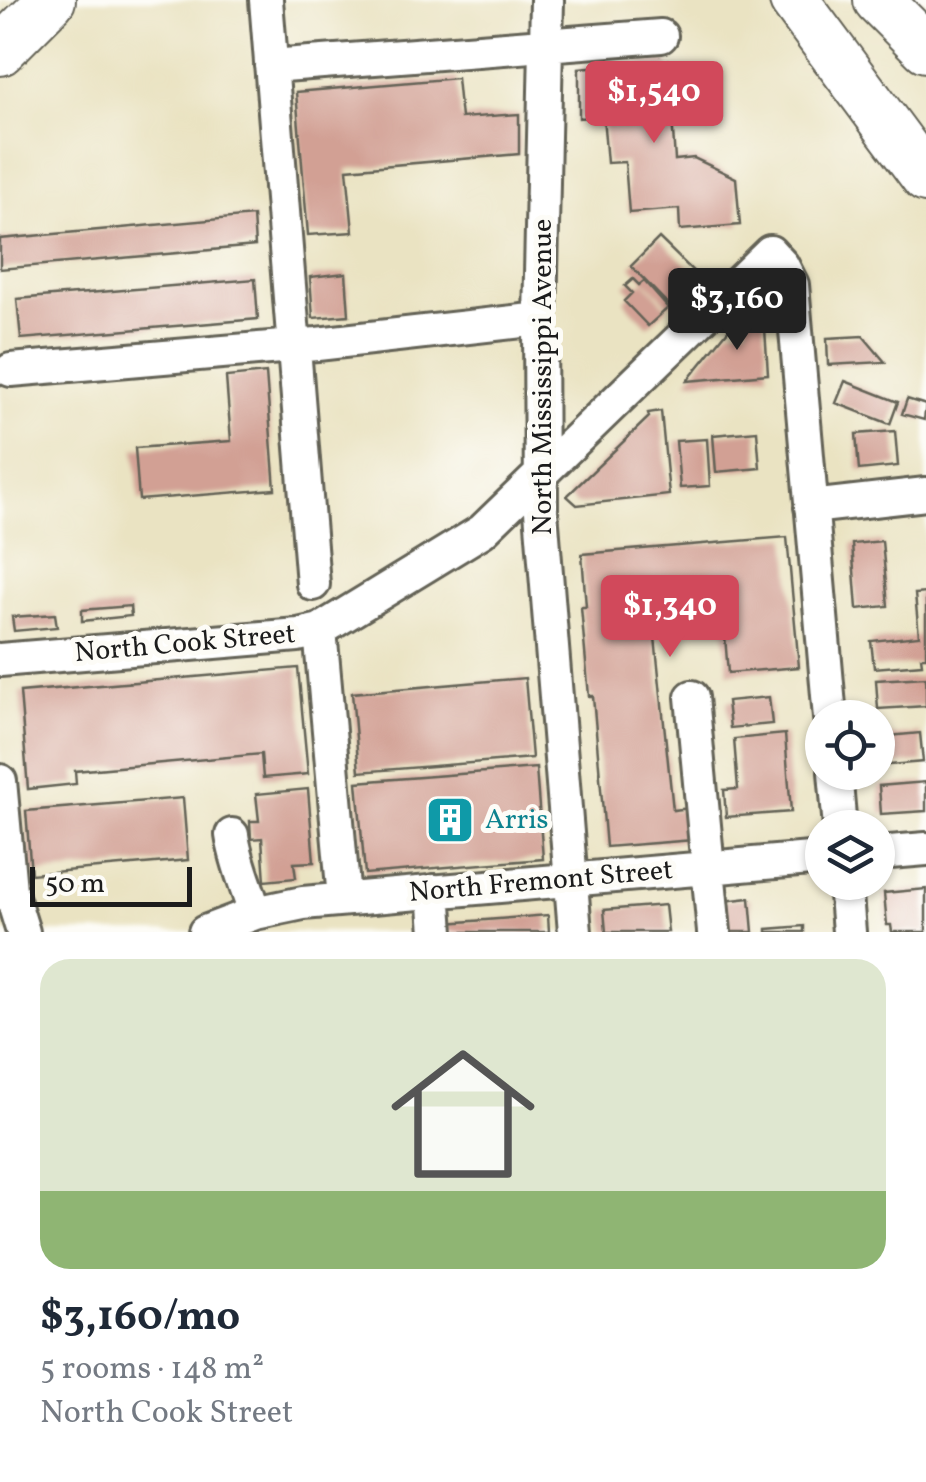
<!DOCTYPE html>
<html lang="en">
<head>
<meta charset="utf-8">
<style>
  :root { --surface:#fff; --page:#f6f6f7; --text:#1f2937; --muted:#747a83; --line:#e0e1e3; --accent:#d1495b }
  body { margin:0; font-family:Vollkorn,serif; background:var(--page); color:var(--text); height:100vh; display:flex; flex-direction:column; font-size:38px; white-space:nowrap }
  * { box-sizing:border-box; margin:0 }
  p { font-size:32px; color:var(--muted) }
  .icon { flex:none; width:55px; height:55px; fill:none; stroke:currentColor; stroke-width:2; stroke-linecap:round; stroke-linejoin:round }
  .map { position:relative; height:932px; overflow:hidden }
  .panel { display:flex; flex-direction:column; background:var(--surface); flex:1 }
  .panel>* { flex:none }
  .buttons { position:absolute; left:805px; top:700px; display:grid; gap:20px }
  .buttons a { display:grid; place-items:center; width:90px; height:90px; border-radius:50%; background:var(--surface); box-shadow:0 2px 8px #0004; font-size:50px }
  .scale { position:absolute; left:30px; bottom:25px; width:162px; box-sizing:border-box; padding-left:10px; border:5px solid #1c1c1c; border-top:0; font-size:28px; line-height:35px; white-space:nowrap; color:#1c1c1c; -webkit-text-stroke:8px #fdfcf7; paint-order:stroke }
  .price { position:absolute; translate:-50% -85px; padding:0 22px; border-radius:10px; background:var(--accent); color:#fff; font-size:32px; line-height:65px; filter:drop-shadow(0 2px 5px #0008) }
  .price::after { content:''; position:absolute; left:50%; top:60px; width:30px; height:22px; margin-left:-15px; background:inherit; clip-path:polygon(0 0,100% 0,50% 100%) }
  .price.active { background:#222; color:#fff }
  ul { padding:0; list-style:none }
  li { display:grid; align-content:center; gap:20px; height:530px; padding:0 40px }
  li+li { border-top:2px solid var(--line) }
  li span { display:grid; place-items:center; height:310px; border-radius:30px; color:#555 }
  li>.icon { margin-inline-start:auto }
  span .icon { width:180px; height:180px; fill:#fffc; stroke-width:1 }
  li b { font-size:42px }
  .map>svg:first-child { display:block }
  .building { fill:#d2a094 }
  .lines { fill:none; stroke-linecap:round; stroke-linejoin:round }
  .minor-casing { stroke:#646256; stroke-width:38 }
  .highway-casing { stroke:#646256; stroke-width:52 }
  .minor { stroke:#fff; stroke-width:32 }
  .highway { stroke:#fff; stroke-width:48 }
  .labels { text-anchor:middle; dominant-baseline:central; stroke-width:10; stroke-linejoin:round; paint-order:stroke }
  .street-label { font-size:28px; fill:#1c1c1c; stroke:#fdfcf7 }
  .culture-label { font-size:28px; fill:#0d838f; stroke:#fdfcf7; text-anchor:start }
</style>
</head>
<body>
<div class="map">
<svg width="926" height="932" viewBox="0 0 926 932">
  <rect width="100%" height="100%" fill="#fdfcf7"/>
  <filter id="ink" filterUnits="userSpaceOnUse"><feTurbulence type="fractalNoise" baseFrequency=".01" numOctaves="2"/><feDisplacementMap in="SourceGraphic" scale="20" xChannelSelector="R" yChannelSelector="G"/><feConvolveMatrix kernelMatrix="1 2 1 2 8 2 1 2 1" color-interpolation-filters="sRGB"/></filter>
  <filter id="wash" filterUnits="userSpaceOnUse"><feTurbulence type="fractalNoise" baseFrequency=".0048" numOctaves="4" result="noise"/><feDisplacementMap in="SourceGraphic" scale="40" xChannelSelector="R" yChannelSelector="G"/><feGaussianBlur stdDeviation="2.25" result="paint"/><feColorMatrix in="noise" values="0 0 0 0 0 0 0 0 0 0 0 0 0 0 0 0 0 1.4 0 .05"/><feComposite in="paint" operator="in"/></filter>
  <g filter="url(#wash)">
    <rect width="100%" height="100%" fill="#eae3c2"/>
    <g id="blocks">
      <path class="building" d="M668,60l7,100 19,-2 42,20 4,47 -60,5 -1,-21 -50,4 -4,-51 -18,1 -4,-47 -24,2v-50z
        M457,78l4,40 58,-4v40l-172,15 6,63 -45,3 -12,-143z
        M253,216l2,30 -255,23v-30z
        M659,238l39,38 -29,29 -38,-39z
        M346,273l3,42 -36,3 -3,-41z
        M255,279l3,40 -237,20 -4,-40z
        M633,279l6,6 5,-4 24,27 -20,18 -24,-25 8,-8 -7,-7z
        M764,314l4,60 -81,7 42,-52 18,-1 -1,-13z
        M863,336l22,26 -57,3 -1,-27z
        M266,373l9,116 -136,11 -4,-52 96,-7 -5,-64z
        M845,381l53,21 -8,22 -54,-21z
        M907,399l19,6 -2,15 -22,-6z
        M661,411l8,84 -92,10 -10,-9 82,-79 -1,-4z
        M757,431l3,37 -44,4 -3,-37z
        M895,431l3,35 -39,4 -3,-36z
        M707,439l3,47 -30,2 -4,-47z
        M787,537l12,130 -71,6 -5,-61 -70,6 20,192 18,-2 2,32 -87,7 -13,-151h-4l-8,-89h5l-4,-53z
        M882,541l6,65 -31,3 -5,-65z
        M926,593v64h-5l1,7 -48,4 -3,-27 48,-5 -4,-42z
        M130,606l1,10 -49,5v-11z
        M55,614l2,13 -43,4 -2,-14z
        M298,668l10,106 -45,4 -2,-24 -186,17 1,13 -48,5 -8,-97z
        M926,677v29l-48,3 -2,-29z
        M525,678l7,80 -173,14 -7,-79z
        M769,697l3,27 -42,4 -3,-27z
        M920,733l3,29 -45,4v-29z
        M785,734l6,78 -65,5 -2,-27 14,-1 -4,-50z
        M536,768l7,91 -178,15 -8,-92z
        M926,782v29l-45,3 -2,-28z
        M308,789l6,73 -20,1 2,15 -31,3 -3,-43 -11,1 -1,-18h9l-3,-27z
        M183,798l5,62 -157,14 -5,-63z
        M926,889v43h-34l-1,-7h-4l-3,-32z
        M750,898l3,34h-28l-2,-31z
        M665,905l3,27h-62l-2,-22z
        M548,915l1,17h-101l-1,-9z
        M804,926v6h-37v-3z"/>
    </g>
  </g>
  <g filter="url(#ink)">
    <use href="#blocks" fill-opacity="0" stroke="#646256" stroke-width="2.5"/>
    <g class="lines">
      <g class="minor-casing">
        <path id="minor" d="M266,0l47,584
          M547,0l-7,319 1,192 34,421
          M271,66l390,-30
          M11,370l306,-26 223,-25
          M811,507l115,-13
          M320,630l24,269
          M0,660l298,-25 22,-5 162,-99 288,-279 12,13 10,20 38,433
          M692,697l22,235
          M835,772l5,56
          M0,781l10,109 13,42
          M232,835c4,28 15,51 23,78
          M878,853l48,-4
          M845,882l4,50
          M434,891l3,41
          M205,932l50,-19 48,-10 519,-45"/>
      </g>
      <g class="highway-casing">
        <path id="highway" d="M794,0l132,178
          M878,0l48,48
          M0,51l51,-51"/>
      </g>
      <use href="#minor" class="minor"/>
      <use href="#highway" class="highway"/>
    </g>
  </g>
  <defs>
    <g id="building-square" transform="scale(2.5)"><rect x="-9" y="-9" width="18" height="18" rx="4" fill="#0f9aa8" stroke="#fdfcf7"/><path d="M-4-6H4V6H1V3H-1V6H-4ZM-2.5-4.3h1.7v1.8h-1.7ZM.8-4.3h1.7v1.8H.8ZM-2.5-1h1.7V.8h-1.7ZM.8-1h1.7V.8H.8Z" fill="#fff"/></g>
  </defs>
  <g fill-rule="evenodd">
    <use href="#building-square" x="450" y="820"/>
  </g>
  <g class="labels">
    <g class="street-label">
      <text transform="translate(543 377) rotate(-90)">North Mississippi Avenue</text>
      <text transform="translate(185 644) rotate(-5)">North Cook Street</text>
      <text transform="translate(541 882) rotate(-5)">North Fremont Street</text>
    </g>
    <g class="culture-label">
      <text x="485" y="820">Arris</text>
    </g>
  </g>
</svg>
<div class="buttons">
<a><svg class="icon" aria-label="locate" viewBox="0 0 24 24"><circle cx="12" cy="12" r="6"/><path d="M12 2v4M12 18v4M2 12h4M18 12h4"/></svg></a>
<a><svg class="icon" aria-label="layers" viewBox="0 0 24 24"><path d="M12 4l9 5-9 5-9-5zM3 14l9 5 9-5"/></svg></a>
</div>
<div class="scale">50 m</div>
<b class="price" style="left:654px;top:146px">$1,540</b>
<b class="price active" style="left:737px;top:353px">$3,160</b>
<b class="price" style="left:670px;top:660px">$1,340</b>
</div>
<section class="panel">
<ul>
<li><span style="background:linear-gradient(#dfe7d0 75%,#8fb573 0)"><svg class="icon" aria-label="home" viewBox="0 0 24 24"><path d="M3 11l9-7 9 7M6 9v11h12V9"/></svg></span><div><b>$3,160/mo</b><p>5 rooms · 148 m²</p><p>North Cook Street</p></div></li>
</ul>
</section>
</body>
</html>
